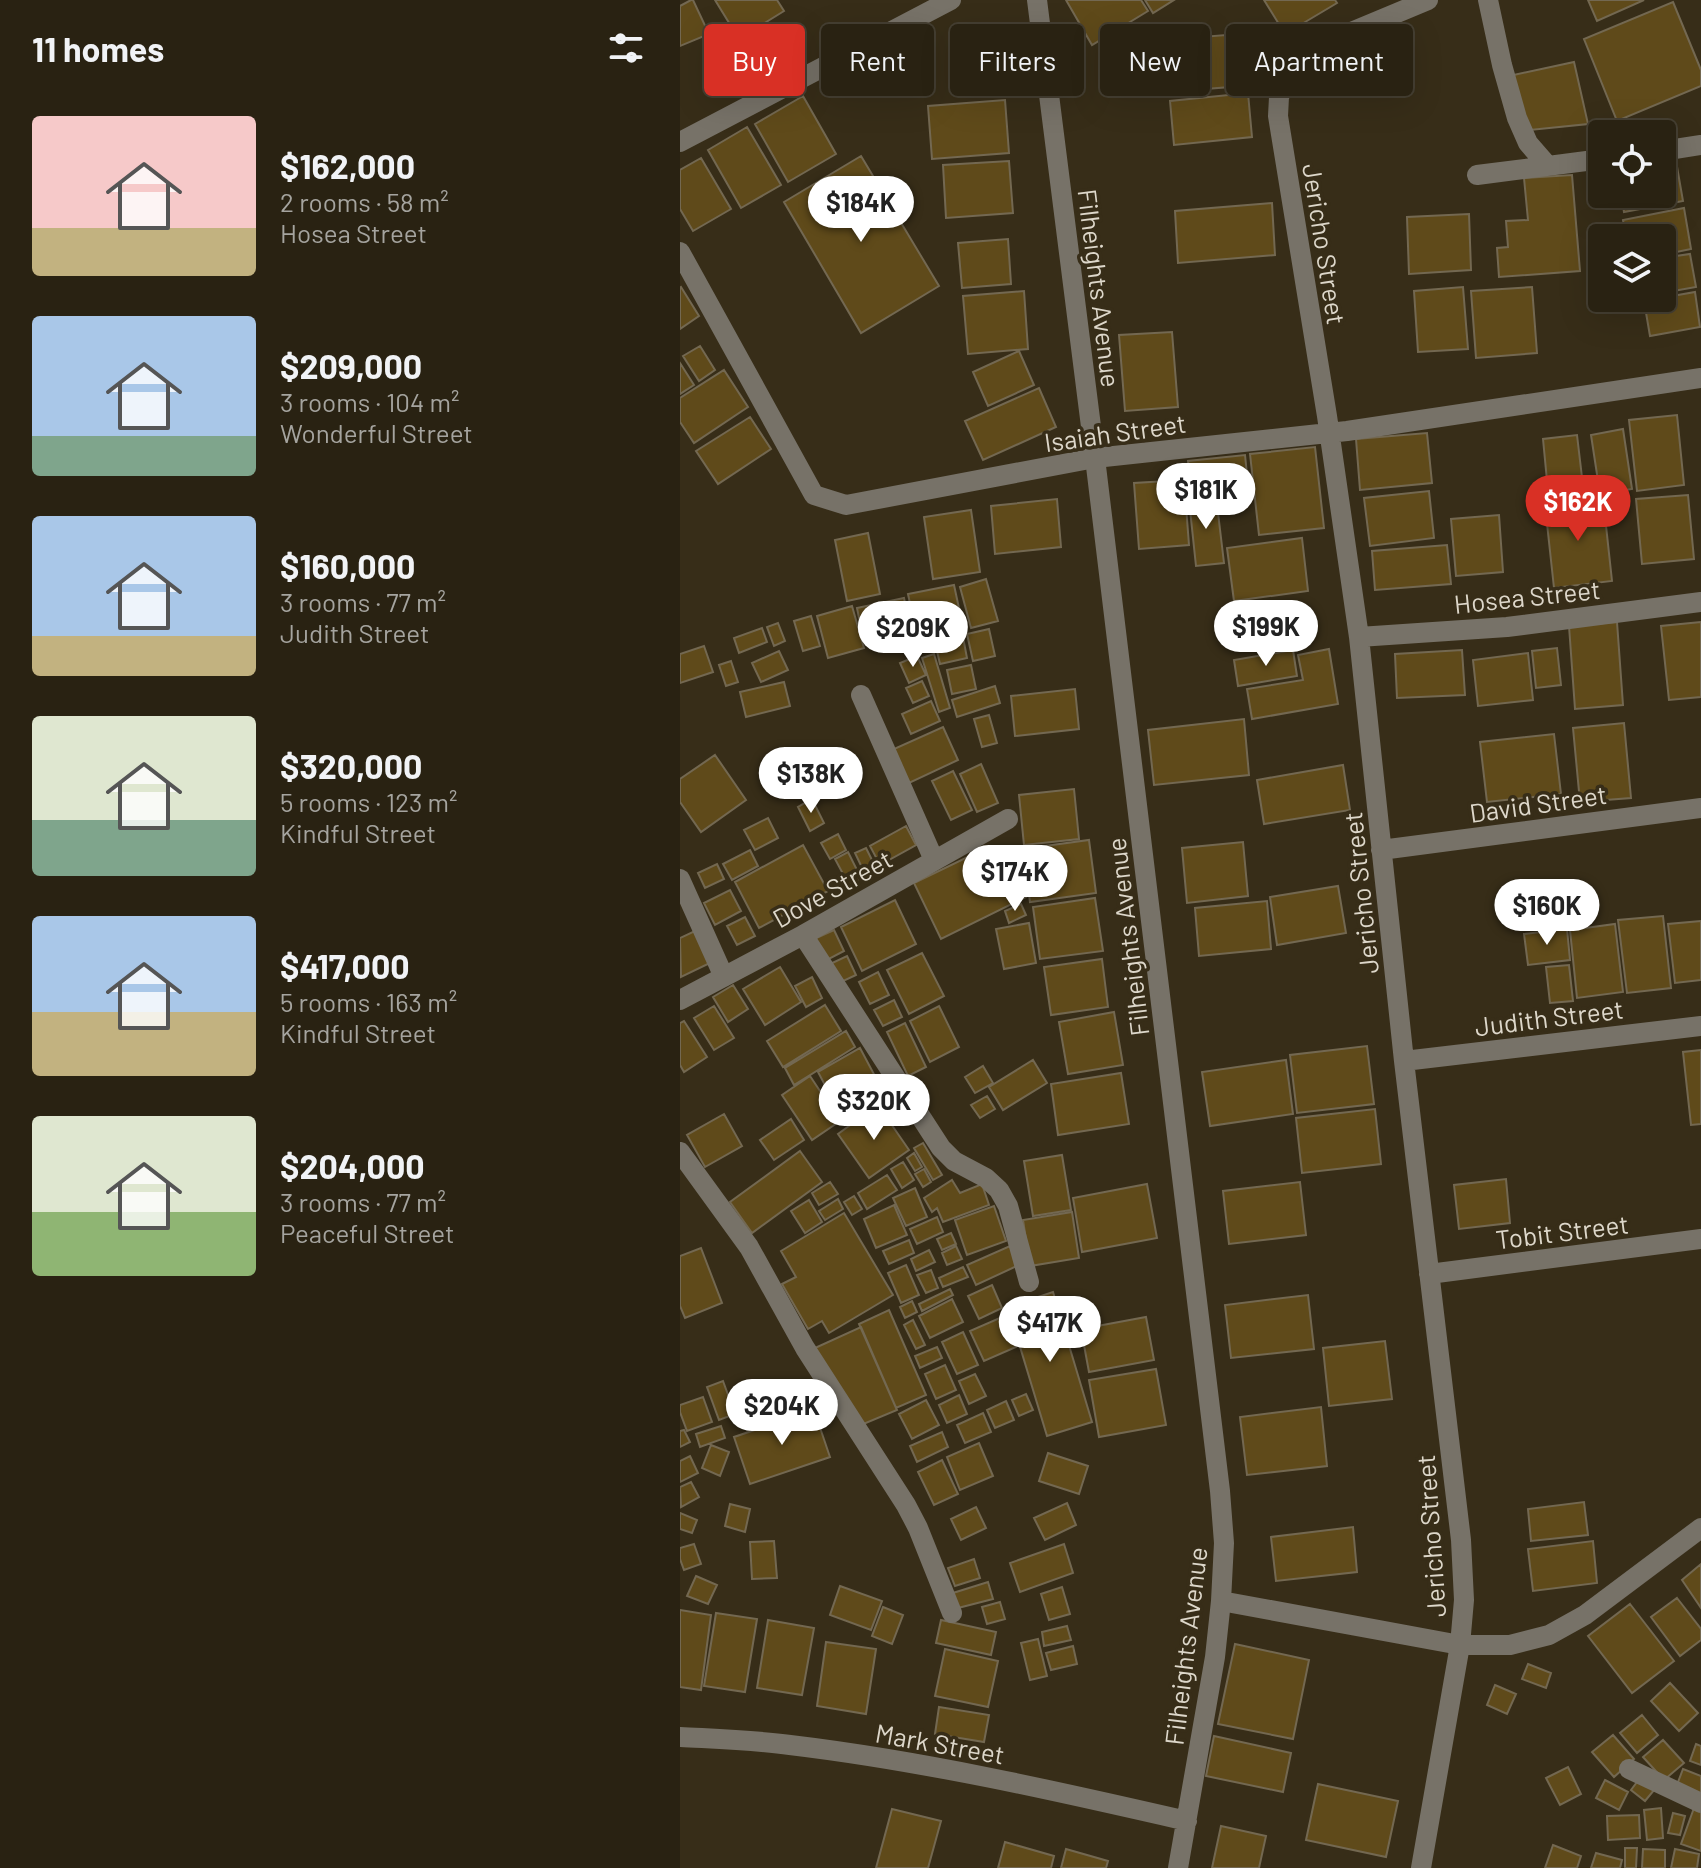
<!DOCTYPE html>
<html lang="en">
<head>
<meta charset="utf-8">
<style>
  :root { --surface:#292212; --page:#312a1b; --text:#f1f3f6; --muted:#a5a49f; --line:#453f32; --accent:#d93025 }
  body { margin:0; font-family:Barlow,sans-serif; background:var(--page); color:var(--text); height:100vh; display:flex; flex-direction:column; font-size:30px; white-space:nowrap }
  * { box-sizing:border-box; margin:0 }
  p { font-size:26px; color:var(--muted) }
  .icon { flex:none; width:44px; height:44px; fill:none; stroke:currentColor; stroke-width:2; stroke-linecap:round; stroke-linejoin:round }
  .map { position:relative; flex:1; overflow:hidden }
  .sheet { display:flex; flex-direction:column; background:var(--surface); width:680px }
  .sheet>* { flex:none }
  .top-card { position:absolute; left:24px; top:24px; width:760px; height:72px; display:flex; gap:16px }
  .tools { position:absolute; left:908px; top:120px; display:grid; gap:16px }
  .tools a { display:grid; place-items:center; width:88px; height:88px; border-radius:8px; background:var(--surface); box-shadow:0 8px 32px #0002,0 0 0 2px var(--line); font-size:40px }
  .price { position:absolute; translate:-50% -68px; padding:0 18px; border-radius:28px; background:#fff; color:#222; font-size:26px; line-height:52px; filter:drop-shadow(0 2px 4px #0008) }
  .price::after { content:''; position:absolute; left:50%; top:48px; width:24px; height:18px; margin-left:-12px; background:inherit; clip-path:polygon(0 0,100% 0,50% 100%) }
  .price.current { background:var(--accent); color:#fff }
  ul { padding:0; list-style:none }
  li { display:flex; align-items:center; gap:24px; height:200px; padding:0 32px }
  li span { display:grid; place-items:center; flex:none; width:224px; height:160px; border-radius:8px; color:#555 }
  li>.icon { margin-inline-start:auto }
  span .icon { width:96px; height:96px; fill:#fffc; stroke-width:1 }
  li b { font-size:34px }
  h2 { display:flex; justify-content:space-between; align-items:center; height:96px; padding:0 32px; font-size:34px }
  .pill { padding:0 28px; border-radius:8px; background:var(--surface); box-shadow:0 8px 32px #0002,0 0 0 2px var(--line); font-size:28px; line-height:72px }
  .pill.current { background:var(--accent); color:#fff }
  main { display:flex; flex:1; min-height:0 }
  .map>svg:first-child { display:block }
  .building { fill:#5f4a1a; stroke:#736851; stroke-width:2 }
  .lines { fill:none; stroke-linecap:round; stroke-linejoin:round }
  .minor { stroke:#777268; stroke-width:20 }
  .labels { text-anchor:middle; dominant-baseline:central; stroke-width:7; stroke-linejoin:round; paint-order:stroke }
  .street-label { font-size:26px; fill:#ddd7ca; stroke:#372d18 }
</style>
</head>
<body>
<main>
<section class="sheet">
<h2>11 homes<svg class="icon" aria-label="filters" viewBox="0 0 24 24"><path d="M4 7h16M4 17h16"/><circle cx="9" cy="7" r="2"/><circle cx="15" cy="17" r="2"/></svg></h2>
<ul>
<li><span style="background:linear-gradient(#f6c9c9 70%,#c2b280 0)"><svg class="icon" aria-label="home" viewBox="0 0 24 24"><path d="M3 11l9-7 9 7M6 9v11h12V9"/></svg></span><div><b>$162,000</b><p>2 rooms · 58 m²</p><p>Hosea Street</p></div></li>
<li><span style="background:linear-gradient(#a9c7e8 75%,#7fa58c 0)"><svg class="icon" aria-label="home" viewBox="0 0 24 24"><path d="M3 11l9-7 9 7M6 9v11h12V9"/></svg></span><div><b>$209,000</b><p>3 rooms · 104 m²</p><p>Wonderful Street</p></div></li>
<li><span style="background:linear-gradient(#a9c7e8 75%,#c2b280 0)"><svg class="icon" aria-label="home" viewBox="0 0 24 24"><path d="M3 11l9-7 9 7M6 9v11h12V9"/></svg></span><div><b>$160,000</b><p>3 rooms · 77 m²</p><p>Judith Street</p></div></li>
<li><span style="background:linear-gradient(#dfe7d0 65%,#7fa58c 0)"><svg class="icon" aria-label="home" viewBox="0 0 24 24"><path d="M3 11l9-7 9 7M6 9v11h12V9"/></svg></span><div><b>$320,000</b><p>5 rooms · 123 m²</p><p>Kindful Street</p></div></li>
<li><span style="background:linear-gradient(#a9c7e8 60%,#c2b280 0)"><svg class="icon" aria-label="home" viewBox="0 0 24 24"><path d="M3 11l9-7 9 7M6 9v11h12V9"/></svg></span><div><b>$417,000</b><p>5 rooms · 163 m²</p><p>Kindful Street</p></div></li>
<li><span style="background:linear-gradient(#dfe7d0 60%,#8fb573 0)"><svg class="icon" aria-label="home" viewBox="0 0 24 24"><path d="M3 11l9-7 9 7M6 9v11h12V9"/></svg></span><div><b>$204,000</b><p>3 rooms · 77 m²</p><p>Peaceful Street</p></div></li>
</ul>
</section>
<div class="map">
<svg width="1021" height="1868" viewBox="0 0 1021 1868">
  <rect width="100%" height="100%" fill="#372d18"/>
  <path class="building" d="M11,0h2l16,34 -29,12v-40z
    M35,0h62l7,11 -45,28z
    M386,0h75l7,11 -56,34z
    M465,0h29l-21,13z
    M584,0h71l2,3 -52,31z
    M908,0h56l-47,21z
    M993,2l28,68v16l-84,35 -33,-82z
    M86,28l14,23 -19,11 -14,-23z
    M546,35l4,52 -74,6 -4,-52z
    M894,62l14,62 -58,6 -21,-54z
    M568,93l4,44 -78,8 -4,-44z
    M123,96l33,58 -48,28 -33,-58z
    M325,100l4,53 -77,6 -4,-53z
    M67,127l34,58 -40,23 -33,-58z
    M181,156l78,130 -78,47 -77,-131z
    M21,158l30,51 -38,22 -13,-22v-39z
    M329,161l4,52 -67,5 -3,-53z
    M996,161l7,40 -59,11 -3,-18h41v-31z
    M892,175l8,96 -81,6 -2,-29 11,-1 -2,-26 22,-1 -4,-42z
    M592,203l3,52 -97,8 -3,-52z
    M1004,208l7,41 -29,6v-17h-36l-3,-18z
    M789,214l2,56 -62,4 -2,-57z
    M328,239l3,45 -49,4 -4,-45z
    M1010,254l6,33 -34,6v-35z
    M1,287l18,29 -19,13v-41z
    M783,287l5,62 -50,3 -4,-61z
    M852,287l5,66 -61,5 -5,-67z
    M344,291l4,58 -60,5 -5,-58z
    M1015,292l5,35 -50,9 -6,-35z
    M492,332l6,75 -53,4 -6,-76z
    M20,346l15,24 -16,11 -16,-25z
    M339,351l15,34 -46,21 -15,-34z
    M0,363l14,22 -14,9z
    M44,370l24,37 -54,36 -14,-21v-24z
    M359,388l17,39 -73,33 -18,-39z
    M997,415l7,70 -47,6 -8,-71z
    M70,417l21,32 -53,35 -22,-33z
    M943,429l9,60 -32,5 -9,-59z
    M747,433l5,50 -72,7 -4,-51z
    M897,435l6,51 -35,5 -5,-52z
    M635,447l9,81 -65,7 -9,-81z
    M565,455l3,29 -57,6 -3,-29z
    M504,480l5,65 -50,4 -5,-66z
    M749,491l5,47 -64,8 -6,-48z
    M1008,495l6,64 -52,5 -6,-65z
    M536,496l8,67 -28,3 -7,-66z
    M923,498l9,83 -58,7 -9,-83z
    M377,499l4,48 -66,7 -4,-48z
    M291,510l9,62 -47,7 -9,-62z
    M819,515l4,57 -47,4 -5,-57z
    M188,533l12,61 -33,7 -12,-61z
    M622,538l6,53 -74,10 -7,-53z
    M767,545l4,39 -76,6 -3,-39z
    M306,579l12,42 -27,7 -11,-41z
    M274,585l9,42 -46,10 -9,-43z
    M224,598l7,35 -47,9 -7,-34z
    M172,606l12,42 -36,10 -11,-42z
    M131,616l9,30 -17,5 -9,-30z
    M937,622l6,83 -48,4 -6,-83z
    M1021,622v75l-32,3 -8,-74z
    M98,623l7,18 -11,5 -7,-19z
    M82,628l5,14 -28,11 -5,-15z
    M309,629l6,27 -22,5 -6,-27z
    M282,632l5,26 -27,6 -6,-26z
    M24,646l9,26 -33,11v-29z
    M877,648l4,37 -25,3 -4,-37z
    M649,649l9,55 -86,15 -5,-30 56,-9 -5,-25z
    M613,650l4,26 -59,10 -4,-26z
    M782,650l3,45 -68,3 -2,-44z
    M99,651l9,19 -27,12 -9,-19z
    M848,653l5,47 -55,6 -5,-46z
    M254,654l16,54 -11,4 -17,-54z
    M237,656l9,19 -17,8 -9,-20z
    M51,661l7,21 -12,4 -7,-21z
    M291,665l5,24 -24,5 -5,-24z
    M242,681l7,15 -16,7 -7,-15z
    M104,682l6,24 -44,11 -6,-25z
    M315,686l5,17 -43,14 -5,-17z
    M395,689l4,40 -64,7 -4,-40z
    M251,701l9,20 -29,13 -9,-20z
    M309,715l8,28 -15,4 -8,-28z
    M564,719l5,56 -95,10 -6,-55z
    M944,723l7,75 -51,4 -7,-74z
    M263,727l15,33 -49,23 -15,-34z
    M874,734l7,60 -74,8 -7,-60z
    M35,755l31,45 -45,32 -21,-30v-23z
    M301,764l17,39 -21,9 -17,-38z
    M663,765l7,45 -86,14 -7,-44z
    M273,771l19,39 -21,10 -19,-39z
    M394,789l5,50 -55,6 -5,-50z
    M132,799l12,24 -14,8 -12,-24z
    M88,818l10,20 -23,12 -11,-20z
    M226,826l10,19 -36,20 -10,-19z
    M158,834l8,16 -16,9 -9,-16z
    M409,840l7,53 -66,9 -7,-53z
    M563,842l5,54 -61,7 -5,-55z
    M123,845l25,46 -69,37 -24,-46z
    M186,848l11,22 -11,6 -11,-23z
    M70,850l8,16 -26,14 -9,-16z
    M300,851l6,12 19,-10 21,44 -85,42 -27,-56z
    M168,852l13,26 -12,7 -14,-26z
    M37,864l7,15 -19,9 -7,-15z
    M658,886l8,47 -69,12 -7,-48z
    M50,890l11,21 -26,14 -11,-22z
    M415,898l8,53 -63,8 -7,-52z
    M215,900l21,44 -54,27 -21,-44z
    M587,901l4,48 -72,7 -4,-48z
    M341,904l5,11 -17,8 -4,-12z
    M983,916l8,72 -44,5 -9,-73z
    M65,917l10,19 -18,9 -10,-19z
    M1021,921v59l-26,3 -7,-59z
    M349,923l7,40 -32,6 -8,-40z
    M935,924l8,68 -46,6 -7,-68z
    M887,929l3,31 -42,5 -4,-31z
    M17,930l15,32 -31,15 -1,-39z
    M154,930l10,21 -19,10 -11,-22z
    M242,953l22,43 -35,18 -22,-44z
    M167,956l9,19 -17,8 -9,-19z
    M422,959l6,48 -57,8 -7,-48z
    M889,965l4,36 -23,2 -4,-36z
    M100,967l21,35 -36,23 -22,-36z
    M198,972l11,23 -19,9 -11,-22z
    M132,977l10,21 -16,9 -11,-21z
    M53,985l15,24 -20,13 -15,-25z
    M214,1000l8,17 -19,9 -9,-16z
    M145,1005l16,26 -58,36 -16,-26z
    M34,1006l20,32 -20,12 -20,-32z
    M259,1006l20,41 -29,15 -20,-41z
    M434,1012l9,53 -55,9 -9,-52z
    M4,1021l23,36 -23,15 -4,-7v-42z
    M225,1023l21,44 -18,9 -21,-44z
    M166,1031l9,16 -61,38 -9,-17z
    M687,1046l7,58 -77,9 -7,-58z
    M180,1048l25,47 -42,24 -25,-47z
    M1021,1050v74l-10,1 -8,-73z
    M353,1060l14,23 -44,27 -14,-23z
    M606,1060l7,54 -83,12 -8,-54z
    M303,1066l10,17 -18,10 -10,-16z
    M441,1073l8,51 -71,11 -7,-51z
    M130,1076l30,45 -28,19 -30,-45z
    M307,1096l8,13 -15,9 -9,-13z
    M198,1105l31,45 -40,28 -31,-44z
    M695,1109l6,55 -79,9 -6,-55z
    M44,1114l18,32 -37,21 -18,-32z
    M111,1119l13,21 -30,20 -14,-20z
    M243,1143l19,32 -9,5 -19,-32z
    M120,1151l22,31 -70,51 -22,-31z
    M234,1153l8,14 -7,4 -8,-13z
    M382,1155l9,55 -38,6 -9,-55z
    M223,1162l11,18 -12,8 -11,-19z
    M244,1169l7,13 -8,5 -8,-13z
    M207,1175l10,15 -30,19 -9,-16z
    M826,1179l4,44 -51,6 -5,-44z
    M272,1180l8,13 22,-9 7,21 -46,17 -6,-14 -5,4 -8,-14z
    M150,1182l8,12 -19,11 -7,-12z
    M620,1182l6,53 -77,9 -6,-53z
    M467,1184l10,54 -75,14 -9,-54z
    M235,1188l12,29 -21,9 -13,-28z
    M174,1196l8,13 -10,6 -8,-13z
    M158,1199l5,10 -18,11 -6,-9z
    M129,1200l13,22 -17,11 -14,-22z
    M214,1205l13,30 -31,13 -12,-29z
    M314,1206l12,35 -39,14 -12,-35z
    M392,1212l7,46 -49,8 -7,-46z
    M164,1213l49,82 -64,38 -7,-12 -14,8 -26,-45 14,-7 -15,-26z
    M257,1217l6,15 -26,12 -7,-15z
    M271,1233l5,11 -14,6 -5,-11z
    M229,1240l5,13 -25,11 -6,-13z
    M276,1246l6,13 -15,6 -5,-12z
    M330,1246l9,19 -43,20 -9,-20z
    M21,1248l21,55 -37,15 -5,-12v-50z
    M249,1250l6,12 -19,9 -5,-12z
    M226,1265l13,30 -18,8 -13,-30z
    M283,1267l5,10 -25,10 -4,-9z
    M251,1270l7,18 -12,5 -9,-18z
    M312,1285l10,23 -23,11 -11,-23z
    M270,1289l3,6 -31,16 -3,-7z
    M373,1292l39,130 -45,14 -39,-129z
    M628,1295l6,54 -83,9 -6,-53z
    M272,1299l11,23 -33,16 -11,-22z
    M232,1301l5,11 -12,6 -5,-11z
    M209,1310l37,85 -30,13 -37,-84z
    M322,1317l14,30 -32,14 -14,-30z
    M466,1317l8,43 -65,12 -8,-43z
    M233,1320l12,25 -9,4 -12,-24z
    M181,1327l36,83 -36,15 -46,-77z
    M283,1332l15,33 -21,9 -15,-32z
    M705,1341l7,58 -63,7 -6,-58z
    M257,1347l5,11 -22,10 -5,-12z
    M265,1365l11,25 -20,9 -11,-25z
    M476,1369l10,56 -67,12 -10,-57z
    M295,1374l11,22 -17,8 -10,-23z
    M43,1381l12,33 -16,6 -12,-33z
    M346,1394l7,16 -14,6 -7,-16z
    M279,1395l8,19 -20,9 -8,-18z
    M23,1397l9,25 -25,9 -7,-19v-7z
    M246,1400l13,25 -27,14 -13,-25z
    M326,1401l8,19 -19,8 -8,-18z
    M641,1407l6,59 -80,9 -7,-58z
    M134,1410l16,47 -80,27 -16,-47z
    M303,1413l8,19 -26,11 -8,-18z
    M41,1426l4,12 -25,9 -4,-13z
    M4,1430l6,12 -10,5v-16z
    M262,1432l6,15 -31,15 -7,-16z
    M299,1443l14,33 -33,14 -13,-33z
    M31,1445l18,7 -9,24 -18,-8z
    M368,1453l40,13 -9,28 -40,-13z
    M10,1456l8,17 -18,9v-21z
    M262,1460l16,34 -24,11 -16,-33z
    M11,1482l8,15 -18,10 -1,-20z
    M904,1502l4,33 -57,6 -3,-32z
    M387,1503l9,22 -31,15 -11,-22z
    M50,1504l20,5 -5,23 -20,-6z
    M296,1507l10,21 -25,12 -10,-21z
    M0,1513l17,7 -5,13 -12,-4z
    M673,1527l4,45 -81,9 -5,-44z
    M94,1541l3,37 -25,1 -2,-37z
    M913,1541l4,42 -64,8 -5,-42z
    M14,1544l7,20 -17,6 -4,-11v-11z
    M384,1544l9,29 -53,19 -10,-29z
    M294,1559l6,19 -25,8 -7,-18z
    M1021,1564v44l-19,-28z
    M16,1576l21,9 -9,19 -21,-8z
    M308,1582l5,17 -35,9 -5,-15z
    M160,1586l42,15 -11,29 -41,-15z
    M382,1587l8,27 -21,6 -8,-26z
    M997,1598l24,31v11l-21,16 -29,-39z
    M320,1602l5,17 -18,5 -5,-17z
    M950,1604l44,57 -42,32 -44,-57z
    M203,1607l20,8 -11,29 -20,-8z
    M0,1610l31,5 -10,75 -21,-3z
    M36,1613l41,6 -12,73 -41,-6z
    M88,1620l46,8 -12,67 -45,-7z
    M261,1620l55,12 -5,23 -55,-12z
    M387,1626l4,14 -27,6 -2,-14z
    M358,1639l9,37 -17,4 -9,-37z
    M146,1642l50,7 -10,65 -49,-8z
    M555,1644l74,16 -16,79 -75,-15z
    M393,1646l4,18 -26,6 -5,-17z
    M265,1649l53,12 -10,46 -53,-11z
    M848,1664l23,9 -5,15 -24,-9z
    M990,1683l28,30 -19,18 -28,-30z
    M815,1685l21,9 -9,20 -20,-9z
    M259,1707l50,8 -5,27 -49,-8z
    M962,1715l16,20 -21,18 -17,-20z
    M933,1735l21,24 -20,18 -22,-25z
    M534,1736l77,17 -8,39 -77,-16z
    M983,1740l21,23 -20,17 -21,-23z
    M1016,1744l5,2v19l-11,-4z
    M888,1767l13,27 -21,11 -14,-27z
    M1003,1769l18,7v24l-26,-10z
    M960,1778l15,11 -10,12 -14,-11z
    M925,1780l23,12 -9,18 -23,-12z
    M638,1784l80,17 -12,56 -80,-17z
    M981,1808l2,30 -16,2 -3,-30z
    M1014,1808l7,3v40l-20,-7z
    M212,1809l49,12 -13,47h-52z
    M993,1813l12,3 -5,19 -12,-2z
    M959,1815l1,23 -32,2 -1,-24z
    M541,1826l45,10 -7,32h-47z
    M325,1842l49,14 -3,12h-53z
    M873,1845l28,11 -4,12h-32z
    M945,1848h12l-1,20h-11z
    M386,1849l42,12 -2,7h-45z
    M963,1849l22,1v18h-23z
    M995,1849l24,5 -2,14h-26z
    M916,1853l26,7 -2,8h-29z"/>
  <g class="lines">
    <path class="minor" d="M357,0l58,458 125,1033 4,52 -3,58 -6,56 -37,211
      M808,0l14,65 15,53 11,25 20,23
      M0,142l271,-142
      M982,151l39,-6
      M797,175l125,-16
      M0,252l134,243 32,10 249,-47 252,-27 354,-53
      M679,637l148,-10 194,-25
      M181,695l73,165
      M701,850l320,-42
      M0,879l44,98
      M123,935l138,213 13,13 32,17 13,12 9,16 21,76
      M0,1000l123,-65 205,-116
      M724,1061l297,-35
      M0,1152l69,95 56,101 101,157 12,23 34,85
      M749,1274l272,-35
      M541,1601l239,44h50l39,-10 36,-20 116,-87
      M0,1737c37,2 74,3 110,8 134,16 266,46 397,76
      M949,1769l72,34
      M741,1868l39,-223 4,-45 -3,-60 -57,-479 -45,-424 -32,-221 -49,-300 1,-19 9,-22 16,-19 21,-13 103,-43"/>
  </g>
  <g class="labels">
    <g class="street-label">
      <text transform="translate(645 244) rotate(81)">Jericho Street</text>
      <text transform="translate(420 288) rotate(83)">Filheights Avenue</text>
      <text transform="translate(435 432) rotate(-8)">Isaiah Street</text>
      <text transform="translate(847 596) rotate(-6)">Hosea Street</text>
      <text transform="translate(858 803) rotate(-8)">David Street</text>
      <text transform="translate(152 888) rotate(-29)">Dove Street</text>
      <text transform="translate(680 893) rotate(-96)">Jericho Street</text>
      <text transform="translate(447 937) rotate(-97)">Filheights Avenue</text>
      <text transform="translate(869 1017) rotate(-7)">Judith Street</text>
      <text transform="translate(882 1231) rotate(-7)">Tobit Street</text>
      <text transform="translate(750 1536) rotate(-94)">Jericho Street</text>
      <text transform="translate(505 1646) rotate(-83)">Filheights Avenue</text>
      <text transform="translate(260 1743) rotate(10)">Mark Street</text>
    </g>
  </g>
</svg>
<div class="tools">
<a><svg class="icon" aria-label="locate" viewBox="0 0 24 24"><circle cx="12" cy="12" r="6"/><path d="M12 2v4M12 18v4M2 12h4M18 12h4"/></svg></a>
<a><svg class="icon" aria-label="layers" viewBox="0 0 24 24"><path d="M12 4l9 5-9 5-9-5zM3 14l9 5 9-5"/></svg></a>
</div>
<b class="price" style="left:181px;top:244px">$184K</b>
<b class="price" style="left:526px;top:531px">$181K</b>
<b class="price current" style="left:898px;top:543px">$162K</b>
<b class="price" style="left:586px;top:668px">$199K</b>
<b class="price" style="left:233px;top:669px">$209K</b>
<b class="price" style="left:131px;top:815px">$138K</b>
<b class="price" style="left:335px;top:913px">$174K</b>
<b class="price" style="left:867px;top:947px">$160K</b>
<b class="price" style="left:194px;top:1142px">$320K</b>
<b class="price" style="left:370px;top:1364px">$417K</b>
<b class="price" style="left:102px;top:1447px">$204K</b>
<div class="top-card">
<a class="pill current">Buy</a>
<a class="pill">Rent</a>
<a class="pill">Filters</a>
<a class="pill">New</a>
<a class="pill">Apartment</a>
</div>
</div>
</main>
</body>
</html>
